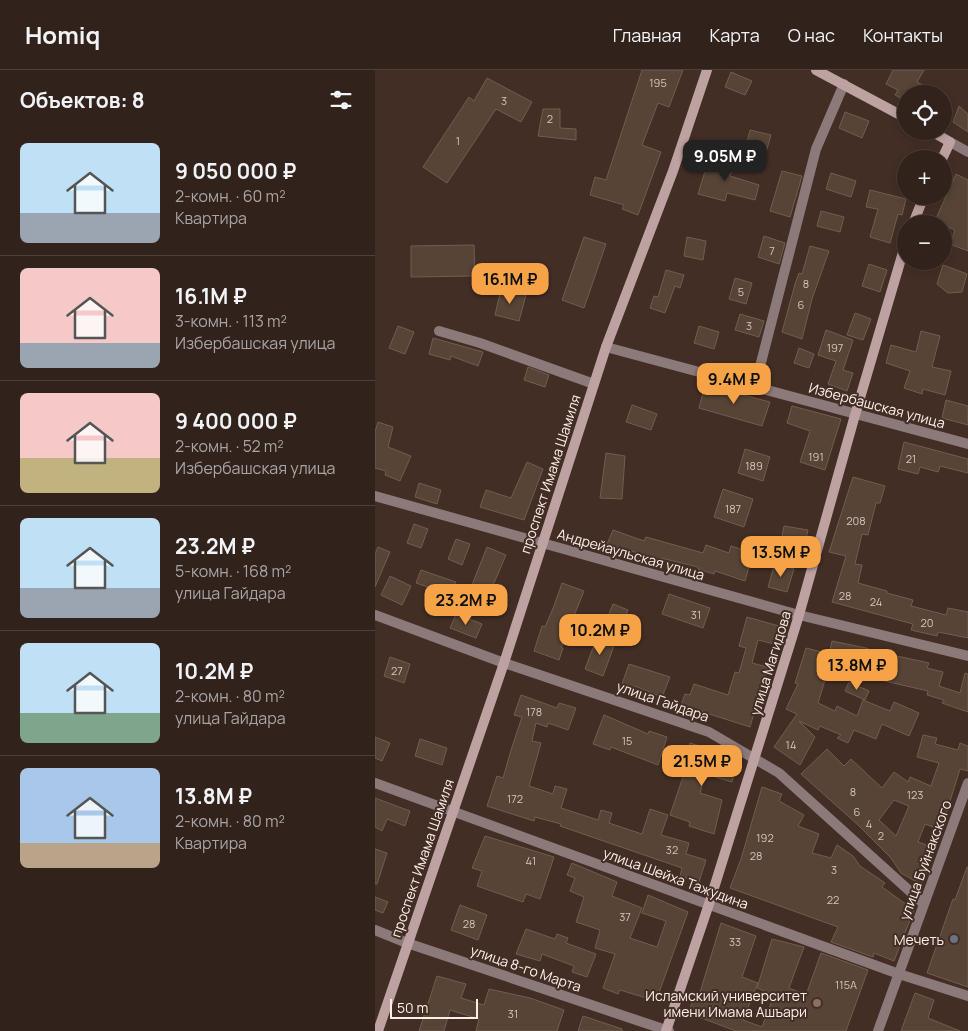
<!DOCTYPE html>
<html lang="ru">
<head>
<meta charset="utf-8">
<style>
  :root { --surface:#32221c; --page:#3a2a25; --text:#f1f3f6; --muted:#a8a4a3; --line:#4d3f3b; --accent:#f6a247 }
  body { margin:0; font-family:Manrope,sans-serif; background:var(--page); color:var(--text); height:100vh; display:flex; flex-direction:column; font-size:19px; white-space:nowrap }
  * { box-sizing:border-box; margin:0 }
  p { font-size:16px; color:var(--muted) }
  .icon { flex:none; width:28px; height:28px; fill:none; stroke:currentColor; stroke-width:2; stroke-linecap:round; stroke-linejoin:round }
  .map { position:relative; flex:1; overflow:hidden }
  .drawer { display:flex; flex-direction:column; background:var(--surface); width:375px }
  .drawer>* { flex:none }
  .controls { position:absolute; left:522px; top:15px; display:grid; gap:10px }
  .controls a { display:grid; place-items:center; width:55px; height:55px; border-radius:50%; background:var(--surface); box-shadow:0 2px 8px #0003,0 0 0 1px var(--line); font-size:25px }
  .scale { position:absolute; left:15px; bottom:12px; width:88px; box-sizing:border-box; padding-left:5px; border:2px solid #fdeee9; border-top:0; font-size:14px; line-height:18px; white-space:nowrap; color:#fdeee9; -webkit-text-stroke:4px #432e26; paint-order:stroke }
  .price { position:absolute; translate:-50% -42px; padding:0 11px; border-radius:10px; background:var(--accent); color:#111; font-size:16px; line-height:32px; filter:drop-shadow(0 1px 2px #0008) }
  .price::after { content:''; position:absolute; left:50%; top:30px; width:15px; height:11px; margin-left:-8px; background:inherit; clip-path:polygon(0 0,100% 0,50% 100%) }
  .price.current { background:#222; color:#fff }
  ul { padding:0; list-style:none }
  li { display:flex; align-items:center; gap:15px; height:125px; padding:0 20px }
  li+li { border-top:1px solid var(--line) }
  li span { display:grid; place-items:center; flex:none; width:140px; height:100px; border-radius:8px; color:#555 }
  li>.icon { margin-inline-start:auto }
  span .icon { width:60px; height:60px; fill:#fffc; stroke-width:1 }
  li b { font-size:21px }
  h2 { display:flex; justify-content:space-between; align-items:center; height:60px; padding:0 20px; font-size:21px }
  header { display:flex; align-items:center; gap:30px; box-sizing:border-box; height:70px; padding:0 25px; background:var(--surface); border-bottom:1px solid var(--line) }
  header strong { font-size:24px }
  nav { display:flex; gap:28px; margin-inline-start:auto; font-size:18px }
  main { display:flex; flex:1; min-height:0 }
  .map>svg:first-child { display:block }
  .building { fill:#574436; stroke:#725d4e; fill-rule:evenodd }
  .lines { fill:none; stroke-linecap:round; stroke-linejoin:round }
  .street { stroke:#8c7a7b; stroke-width:10 }
  .secondary { stroke:#bea2a2; stroke-width:10 }
  .worship-dot { fill:#6b7280; stroke:#432e26; stroke-width:2 }
  .education-dot { fill:#8d6e63; stroke:#432e26; stroke-width:2 }
  .labels { text-anchor:middle; dominant-baseline:central; stroke-width:4; stroke-linejoin:round; paint-order:stroke }
  .number-label { font-size:11px; fill:#d4c4bc }
  .street-label { font-size:14px; fill:#fdeee9; stroke:#432e26 }
  .poi-label { font-size:14px; fill:#fdeee9; stroke:#432e26; text-anchor:end }
</style>
</head>
<body>
<header>
<strong>Homiq</strong>
<nav><a>Главная</a><a>Карта</a><a>О нас</a><a>Контакты</a></nav>
</header>
<main>
<section class="drawer">
<h2>Объектов: 8<svg class="icon" aria-label="filters" viewBox="0 0 24 24"><path d="M4 7h16M4 17h16"/><circle cx="9" cy="7" r="2"/><circle cx="15" cy="17" r="2"/></svg></h2>
<ul>
<li><span style="background:linear-gradient(#bfe0f5 70%,#9aa5b1 0)"><svg class="icon" aria-label="home" viewBox="0 0 24 24"><path d="M3 11l9-7 9 7M6 9v11h12V9"/></svg></span><div><b>9 050 000 ₽</b><p>2-комн. · 60 m²</p><p>Квартира</p></div></li>
<li><span style="background:linear-gradient(#f6c9c9 75%,#9aa5b1 0)"><svg class="icon" aria-label="home" viewBox="0 0 24 24"><path d="M3 11l9-7 9 7M6 9v11h12V9"/></svg></span><div><b>16.1M ₽</b><p>3-комн. · 113 m²</p><p>Избербашская улица</p></div></li>
<li><span style="background:linear-gradient(#f6c9c9 65%,#c2b280 0)"><svg class="icon" aria-label="home" viewBox="0 0 24 24"><path d="M3 11l9-7 9 7M6 9v11h12V9"/></svg></span><div><b>9 400 000 ₽</b><p>2-комн. · 52 m²</p><p>Избербашская улица</p></div></li>
<li><span style="background:linear-gradient(#bfe0f5 70%,#9aa5b1 0)"><svg class="icon" aria-label="home" viewBox="0 0 24 24"><path d="M3 11l9-7 9 7M6 9v11h12V9"/></svg></span><div><b>23.2M ₽</b><p>5-комн. · 168 m²</p><p>улица Гайдара</p></div></li>
<li><span style="background:linear-gradient(#bfe0f5 70%,#7fa58c 0)"><svg class="icon" aria-label="home" viewBox="0 0 24 24"><path d="M3 11l9-7 9 7M6 9v11h12V9"/></svg></span><div><b>10.2M ₽</b><p>2-комн. · 80 m²</p><p>улица Гайдара</p></div></li>
<li><span style="background:linear-gradient(#a9c7e8 75%,#b9a48a 0)"><svg class="icon" aria-label="home" viewBox="0 0 24 24"><path d="M3 11l9-7 9 7M6 9v11h12V9"/></svg></span><div><b>13.8M ₽</b><p>2-комн. · 80 m²</p><p>Квартира</p></div></li>
</ul>
</section>
<div class="map">
<svg width="593" height="961" viewBox="0 0 593 961">
  <rect width="100%" height="100%" fill="#432e26"/>
  <path class="building" d="M267,0h41l-14,37 -11,-4 -16,42 19,7 -23,63 -16,-6 2,-4 -34,-10 5,-18 11,3z
    M518,0h31l-7,12 22,12h-33v7l-11,-6 3,-5 -12,-6z
    M356,2l21,9 -7,14 -20,-8z
    M112,8l45,24 -11,20 -25,-13 -49,74 -24,-16 46,-70 5,4z
    M584,36l9,8v18l-15,-10z
    M168,39h17v19l16,1v11l-38,-4z
    M470,42l24,9 -7,17 -23,-10z
    M375,60l21,5 -6,21 -20,-5z
    M335,85l25,8 -5,13 29,9 -4,15 -28,-7 -2,8 -27,-7z
    M407,101l20,5 -12,41 -20,-6z
    M456,103l25,8 -5,16 -25,-8z
    M581,104l12,6v71l-18,-7 5,-14 -20,-9z
    M495,120l36,9 -4,16 -4,-1 -8,29 -20,-6 8,-28 -12,-2z
    M446,141l23,6 -4,15 -23,-6z
    M389,166l21,7 -6,21 -21,-7z
    M209,167l22,7 -22,64 -22,-8z
    M312,167l19,4 -3,19 -19,-4z
    M99,175l1,31 -64,1v-31z
    M435,176l19,5 -17,48 -10,40 -20,-7 13,-48 4,-11 3,1z
    M494,194l18,6 -7,22 -18,-6z
    M568,195l24,9 -5,18 -14,1 -11,-9z
    M291,200l18,5 -4,13 -5,-2 -10,27 -15,-5 4,-12 4,1z
    M360,208l17,5 -6,21 -17,-5z
    M126,219l25,6 -7,26 -24,-6z
    M480,243l16,6 -8,21 -16,-5z
    M365,244l24,7 -5,16 -24,-7z
    M23,256l16,6 -9,22 -16,-6z
    M324,256l20,6 -5,17 -20,-6z
    M451,260l27,10 -10,30 10,3 -6,18 -19,-7 8,-23 -18,-6z
    M546,261l19,5 -8,31 19,4 -6,24 -22,-6 -1,5 -18,-6 6,-17 -24,-8 5,-18 25,7z
    M58,268l50,14 -5,14 -27,-10 -1,4 -21,-6z
    M424,278l15,6 -5,14 -15,-5z
    M153,297l21,8 -4,12 -21,-7z
    M330,315l65,17 -8,24 -63,-18z
    M571,330l22,6v19l-26,-7z
    M257,335l25,9 -6,16 -25,-8z
    M417,336l49,13 -16,51 -25,-8 10,-31 -23,-8z
    M3,352l15,5 -5,20 23,9 -11,25 -15,-6 1,-4 -11,-3v-36z
    M529,372l64,17v14l-28,-7 -2,6 -18,-5 -2,7 -20,-5z
    M370,379l25,8 -7,24 -25,-8z
    M231,383l19,3 -3,43 -22,-1z
    M152,392l16,7 -19,51 -44,-13 6,-17 25,8z
    M478,407l32,9 -5,17h-4l-8,32 -6,-1 -7,30 7,1 -4,18 29,8v2l26,7 -2,6 35,9 2,-7 20,4v26l-30,-6 -1,4 -26,-6 2,-6 -81,-22 14,-46 -17,-4z
    M44,413l22,7 -4,14 -22,-7z
    M348,419l30,10 -9,28 -30,-10z
    M39,454l14,5 -7,19 -14,-5z
    M409,456l24,4 -3,15 -24,-4z
    M238,460l31,11 2,-4 57,16 3,-8 23,8 2,-7 22,7 -8,28 -30,-10 -1,3 -16,-5v-2l-37,-9 -1,2 -32,-10 -1,2 -20,-8z
    M81,469l14,5 -8,21 -14,-6z
    M3,477l12,5 -15,35v-33z
    M112,477l19,8 -18,42 -18,-7z
    M400,493l19,6 -7,23 -19,-5z
    M46,500l35,12 -7,16 -11,-4 2,-3 -24,-8z
    M15,506l21,10 -9,19 -21,-10z
    M187,513l22,8 -23,57h2l-4,12 -25,-9 8,-25 3,1 9,-21z
    M294,524l41,14 -7,20 -41,-14z
    M238,534l15,6 -7,17 -15,-6z
    M81,544l26,10 -6,14 -26,-10z
    M372,547l32,9 -5,18 -16,-4 -6,23 15,4 -17,60 -69,-22 4,-11 5,1 4,-11 34,11 7,-23 4,1 7,-25 -7,-2z
    M222,567l18,6 -12,33 -18,-7z
    M457,571l34,7 25,10 1,-3 37,8 -2,5 16,4 -4,14 21,7 5,-20 3,1v38l-26,-9 2,-3 -17,-5 1,-4 -91,-21 -1,2 -8,-2 -10,33 17,8 2,-5 20,10 6,-16 27,11 4,-9 25,11 -10,23 -27,-12 -6,15 -22,-9 -6,13 -11,-5 4,-3 -21,-9 -2,4 -19,-9 16,16 -15,28 -26,-18 23,-33 -11,-5 12,-25 -3,-1 11,-35 23,6z
    M15,587l20,7 -6,19 -20,-7z
    M254,594l41,13 -8,20 -27,-11 -1,2 -12,-4z
    M474,612l20,9 -4,9 -20,-9z
    M146,625l36,13 2,-5 17,5 -8,22 -20,-7 -1,4 -11,-4 -4,18 9,2 -12,43 24,8 2,-8 12,3 -6,19 37,12 3,-10 11,3 -3,10 33,11 8,-25 18,6 -7,20 28,8 -3,11 20,6 -7,22 -19,-6 2,-8 -122,-42 1,-2 -26,-7 -1,4 -47,-15 10,-30 6,2 9,-31 10,-30 -8,-2z
    M229,645l44,19 1,-3 18,6 -9,28 -47,-18 -1,3 -17,-6z
    M548,665l14,3 -2,6 23,6 2,-7 8,3v25l-8,-2 -19,61 -16,-6 -7,18 17,6 -13,37 -21,-12 -10,-15 -33,-33 -57,-51 26,-25 17,17 7,-7 31,29 12,-16 14,10 2,-5 21,9 8,-23 -22,-6zM519,730l15,6 -13,30 -17,-16z
    M0,667l15,6 -8,18 -7,-3z
    M45,669l27,9 -5,17 -27,-9z
    M315,673l49,15 -7,24 -27,-8 -5,19 22,7 -8,34 -25,-8 1,-4 -20,-7 18,-53h-3z
    M387,717l20,7 -3,7 25,14 -6,11 21,8 -7,19 19,5 6,-13 16,11 7,10 25,17 -3,4 32,23 -20,51 -20,-8 -1,4 -42,-15 7,-15 -108,-39 11,-29z
    M0,728l35,13 -5,15 -18,-7 -5,12 -7,-4z
    M110,766l69,21 -14,42 -14,-5 -3,8 -46,-16 5,-15 -10,-3z
    M0,779l12,4 -10,31h-2z
    M197,793l45,19 -5,14 30,12 -12,30 27,9 9,-26 -24,-8 6,-18 40,17 -32,89 -36,-11 -2,4 -15,-6 12,-34 -20,-6 5,-18 -24,-8 8,-25 -14,-6 5,-13 -8,-3z
    M592,797h1v120l-41,-14 26,-74 2,1z
    M0,827l13,5 -5,11 -8,-3z
    M85,835l27,10 -9,25 -27,-10z
    M346,853l35,13 -14,41 16,6 -15,37 19,7 12,-32 -17,-7 15,-49 32,8 -15,41 17,7 15,-42 47,17 -22,61h-110l-48,-18 6,-15 4,1z
    M151,859l29,10 2,-5 11,4 -2,5 30,11 -9,23 -15,-5 2,-6 -32,-12 -2,7 -24,-7z
    M62,906l29,8 -5,14 23,7 5,-16 41,9 34,12 -7,21h-81l3,-12 -29,-9 -6,21h-25z
    M540,923l19,7 -6,18 32,13h-59z
    M208,946l39,13v2h-44z"/>
  <g class="lines">
    <path class="street" d="M575,72l18,10
      M64,261l41,12 114,41
      M231,277l362,97
      M380,316l61,-237 28,-65
      M0,426l424,119 169,41
      M0,545l129,48 205,69 70,41 145,131
      M0,713l524,191 69,22
      M0,860l32,13 262,88
      M503,961l90,-248"/>
    <path class="secondary" d="M441,0l90,48
      M556,61l19,11 -8,17
      M538,154l11,-28
      M3,961l126,-368 102,-316 67,-176 34,-101
      M291,961l43,-127 90,-289 56,-200 51,-173"/>
  </g>
  <circle class="worship-dot" cx="579" cy="869" r="5"/>
  <circle class="education-dot" cx="442" cy="933" r="5"/>
  <g class="labels">
    <g class="number-label">
      <text x="283" y="12">195</text>
      <text x="129" y="30">3</text>
      <text x="175" y="48">2</text>
      <text x="83" y="70">1</text>
      <text x="397" y="180">7</text>
      <text x="431" y="213">8</text>
      <text x="366" y="221">5</text>
      <text x="426" y="234">6</text>
      <text x="374" y="255">3</text>
      <text x="460" y="277">197</text>
      <text x="441" y="386">191</text>
      <text x="536" y="388">21</text>
      <text x="379" y="395">189</text>
      <text x="358" y="438">187</text>
      <text x="481" y="450">208</text>
      <text x="470" y="525">28</text>
      <text x="501" y="531">24</text>
      <text x="321" y="544">31</text>
      <text x="552" y="552">20</text>
      <text x="22" y="600">27</text>
      <text x="159" y="641">178</text>
      <text x="252" y="670">15</text>
      <text x="416" y="674">14</text>
      <text x="478" y="721">8</text>
      <text x="540" y="724">123</text>
      <text x="140" y="728">172</text>
      <text x="482" y="741">6</text>
      <text x="494" y="753">4</text>
      <text x="506" y="765">2</text>
      <text x="390" y="767">192</text>
      <text x="297" y="779">32</text>
      <text x="381" y="785">28</text>
      <text x="156" y="790">41</text>
      <text x="459" y="799">3</text>
      <text x="458" y="829">22</text>
      <text x="250" y="846">37</text>
      <text x="94" y="853">28</text>
      <text x="360" y="871">33</text>
      <text x="471" y="914">115А</text>
      <text x="138" y="943">31</text>
    </g>
    <g class="street-label">
      <text transform="translate(502 335) rotate(15)">Избербашская улица</text>
      <text transform="translate(175 404) rotate(-72)">проспект Имама Шамиля</text>
      <text transform="translate(256 484) rotate(16)">Андрейаульская улица</text>
      <text transform="translate(395 593) rotate(-73)">улица Магидова</text>
      <text transform="translate(288 631) rotate(19)">улица Гайдара</text>
      <text transform="translate(47 788) rotate(-71)">проспект Имама Шамиля</text>
      <text transform="translate(550 790) rotate(-70)">улица Буйнакского</text>
      <text transform="translate(301 808) rotate(20)">улица Шейха Тажудина</text>
      <text transform="translate(151 898) rotate(19)">улица 8-го Марта</text>
    </g>
    <g class="poi-label">
      <text x="569" y="869">Мечеть</text>
      <text x="432" y="925">Исламский университет<tspan x="432" dy="16">имени Имама Ашъари</tspan></text>
    </g>
  </g>
</svg>
<div class="controls">
<a><svg class="icon" aria-label="locate" viewBox="0 0 24 24"><circle cx="12" cy="12" r="6"/><path d="M12 2v4M12 18v4M2 12h4M18 12h4"/></svg></a>
<a>+</a>
<a>−</a>
</div>
<div class="scale">50 m</div>
<b class="price current" style="left:350px;top:112px">9.05M ₽</b>
<b class="price" style="left:135px;top:235px">16.1M ₽</b>
<b class="price" style="left:359px;top:335px">9.4M ₽</b>
<b class="price" style="left:406px;top:508px">13.5M ₽</b>
<b class="price" style="left:91px;top:556px">23.2M ₽</b>
<b class="price" style="left:225px;top:586px">10.2M ₽</b>
<b class="price" style="left:482px;top:621px">13.8M ₽</b>
<b class="price" style="left:327px;top:717px">21.5M ₽</b>
</div>
</main>
</body>
</html>
